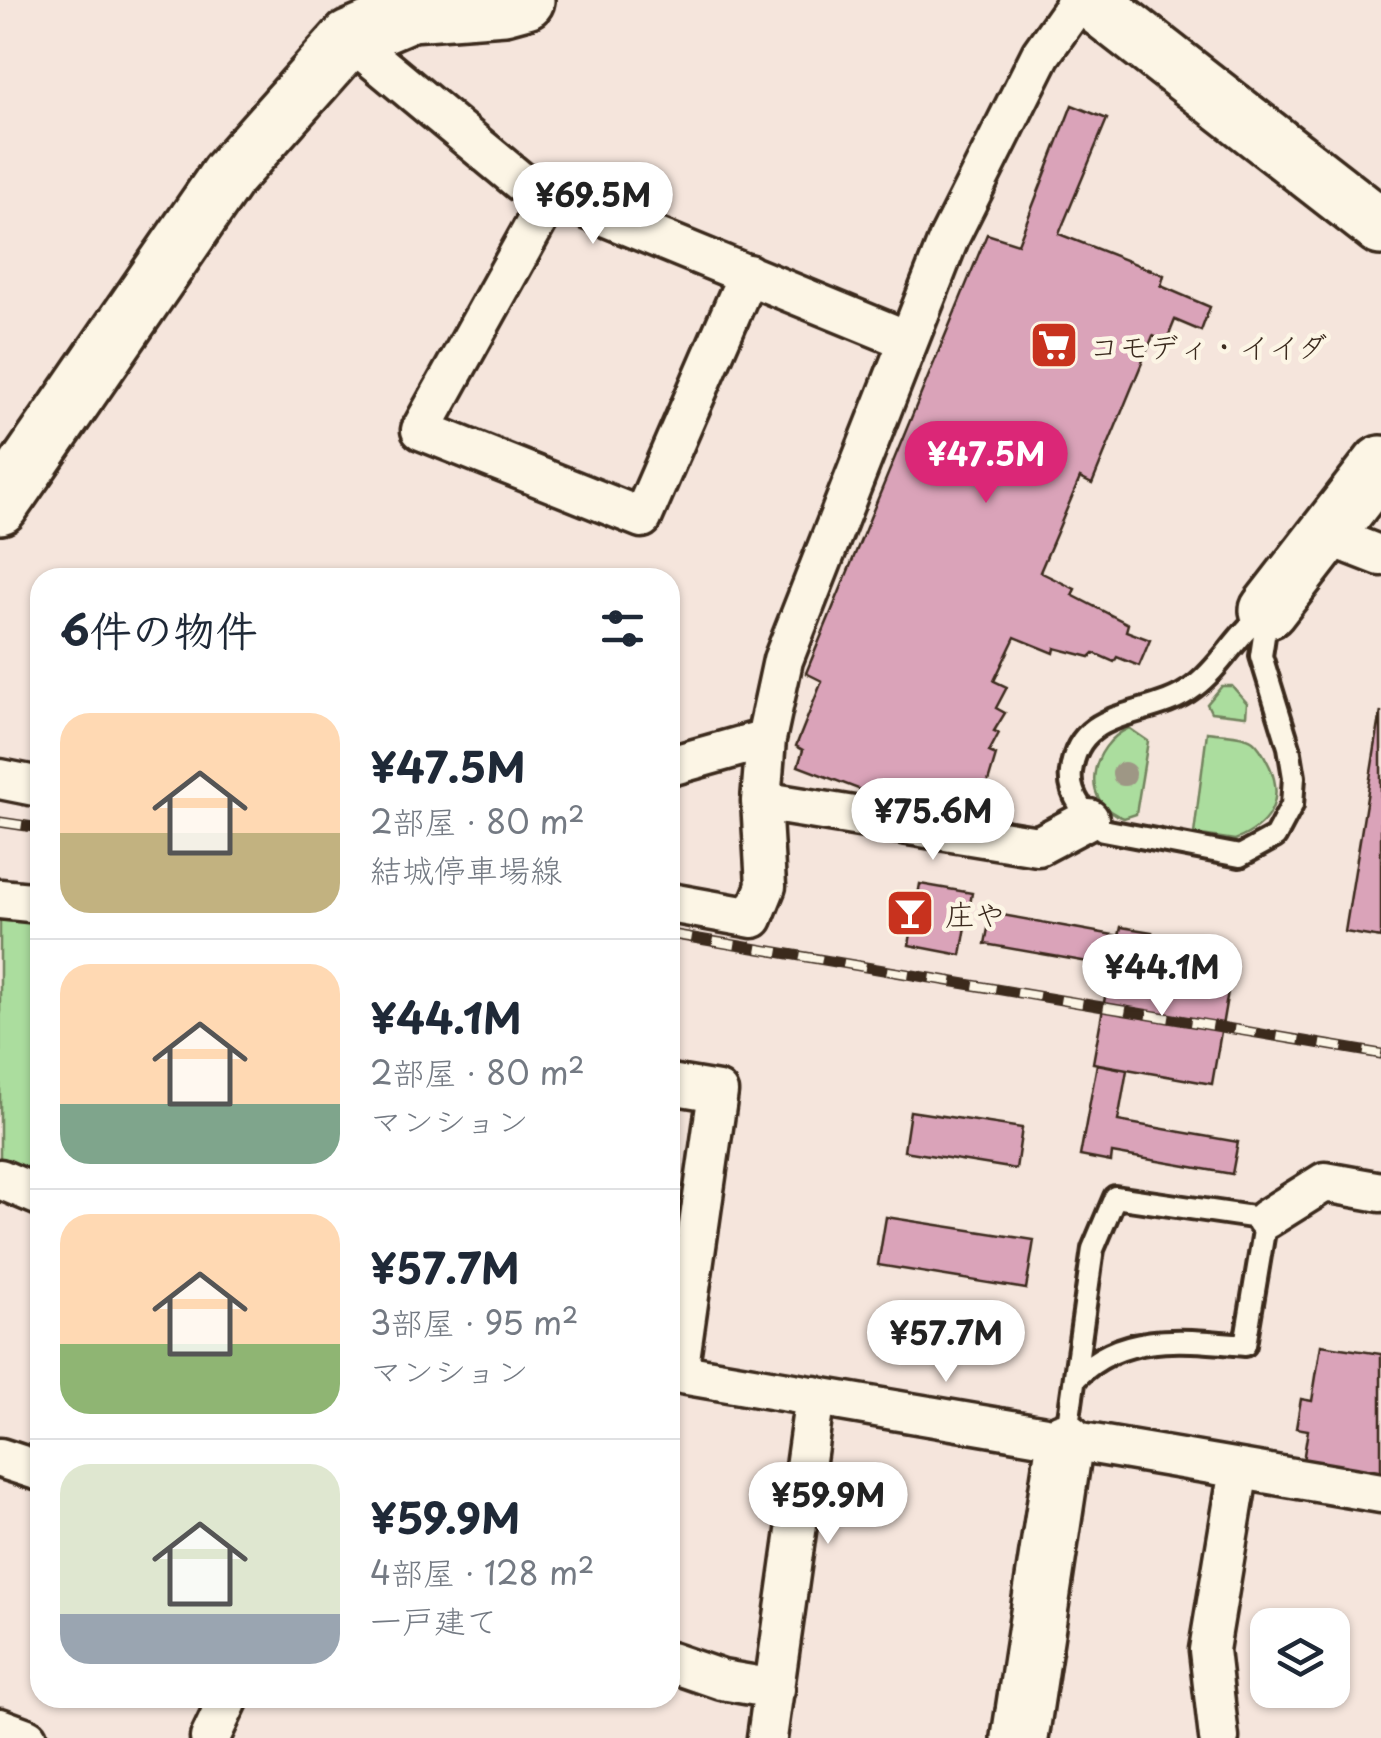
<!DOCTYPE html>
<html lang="ja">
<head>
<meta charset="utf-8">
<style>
  :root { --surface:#fff; --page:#f2f2f3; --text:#1f2937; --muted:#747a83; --line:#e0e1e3; --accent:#db2777 }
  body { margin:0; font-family:"Playpen Sans","Klee One",sans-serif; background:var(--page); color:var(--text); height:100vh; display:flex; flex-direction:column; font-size:38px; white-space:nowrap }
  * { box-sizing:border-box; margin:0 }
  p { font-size:32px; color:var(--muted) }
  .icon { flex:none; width:55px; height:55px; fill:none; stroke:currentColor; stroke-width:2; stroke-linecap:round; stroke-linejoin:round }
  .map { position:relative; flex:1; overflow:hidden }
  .side { position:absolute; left:30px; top:568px; width:650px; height:1140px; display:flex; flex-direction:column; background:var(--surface); border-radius:30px; box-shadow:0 2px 8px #0004 }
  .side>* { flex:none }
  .controls { position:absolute; left:1250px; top:1608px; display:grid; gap:20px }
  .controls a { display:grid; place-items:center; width:100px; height:100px; border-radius:20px; background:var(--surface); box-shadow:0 2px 8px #0004; font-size:50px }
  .price { position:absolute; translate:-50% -85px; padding:0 22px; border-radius:35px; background:#fff; color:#222; font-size:32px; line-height:65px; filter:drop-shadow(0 2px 5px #0008) }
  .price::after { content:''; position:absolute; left:50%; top:60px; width:30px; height:22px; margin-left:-15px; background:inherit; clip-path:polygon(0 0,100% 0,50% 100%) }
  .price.active { background:var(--accent); color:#fff }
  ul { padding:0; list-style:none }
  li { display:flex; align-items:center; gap:30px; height:250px; padding:0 30px }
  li+li { border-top:2px solid var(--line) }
  li span { display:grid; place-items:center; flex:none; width:280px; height:200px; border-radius:30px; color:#555 }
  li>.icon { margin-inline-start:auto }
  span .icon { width:120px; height:120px; fill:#fffc; stroke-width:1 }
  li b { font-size:42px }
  h2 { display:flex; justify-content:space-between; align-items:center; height:120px; padding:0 30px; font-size:42px }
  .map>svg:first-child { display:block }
  .green { fill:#abdd9e; stroke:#73845e; stroke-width:2.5 }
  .building { fill:#daa3b9; stroke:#3b2a1e; stroke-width:2.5 }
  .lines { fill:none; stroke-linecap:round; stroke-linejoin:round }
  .lane-casing { stroke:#3b2a1e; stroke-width:28 }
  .street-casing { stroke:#3b2a1e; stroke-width:45 }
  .secondary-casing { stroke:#3b2a1e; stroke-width:62 }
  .lane { stroke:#fcf5e5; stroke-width:20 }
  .street { stroke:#fcf5e5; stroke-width:38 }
  .secondary { stroke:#fcf5e5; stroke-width:55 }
  .rail-casing { stroke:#3b2a1e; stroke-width:11 }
  .rail { stroke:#fcf5e5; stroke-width:8; stroke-dasharray:22; stroke-linecap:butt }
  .tree { fill:#9e9785 }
  .labels { text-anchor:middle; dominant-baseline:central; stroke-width:9; stroke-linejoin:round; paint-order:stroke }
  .poi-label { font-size:30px; fill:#3b2a1e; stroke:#fcf5e5; text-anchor:start }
</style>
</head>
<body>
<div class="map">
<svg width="1381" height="1738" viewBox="0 0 1381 1738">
  <rect width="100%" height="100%" fill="#f5e5dc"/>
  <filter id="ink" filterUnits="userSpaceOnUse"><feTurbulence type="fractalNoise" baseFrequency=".01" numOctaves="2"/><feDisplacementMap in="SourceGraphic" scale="20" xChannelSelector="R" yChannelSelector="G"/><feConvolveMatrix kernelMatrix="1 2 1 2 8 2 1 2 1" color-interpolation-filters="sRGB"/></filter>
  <g filter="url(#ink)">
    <path class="green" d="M1222,686h10l15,17 -1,13 -35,-4 -4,-8z
      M1129,728l19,13 -12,73 -12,4c-47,-15 -33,-73 5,-90z
      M1207,732c13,2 36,2 46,9 8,6 13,18 17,26 15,35 -2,60 -35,73l-41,-6z
      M0,899l40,4v293l-40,-17z"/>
    <path class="building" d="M1072,105l35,14 -48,115 105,41 -3,11 49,21 -9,24 -26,-11 -9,22 -13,-6 -61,148 -12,-6 -40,94 35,17 -3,6 56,29 -2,7 24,9 -11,26 -22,-9 -3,5 -20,-9 -4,4 -35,-9 -1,5 -39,-16 -21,44 13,6 -11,21 9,5 -11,18 5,2 -10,19 7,3 -16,54 -12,-4 -3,11 -71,-30 -7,14 -89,-34 5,-16 -7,-4 26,-65 -16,-8 181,-439 31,10z
      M1381,711v227l-36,-6z
      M920,884l52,9 -11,62 -52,-10z
      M991,913l128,23 2,-9 31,5 -5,27 -34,-6 -2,13 -126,-22z
      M1113,953l118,21 -19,110 -119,-21z
      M1097,1064l30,6 -9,51 120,21 -6,32 -120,-21 -1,9 -31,-6z
      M910,1111l112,17 -6,41 -112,-18z
      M886,1217l148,23 -8,49 -148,-24z
      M1321,1345l60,9v119l-78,-12 5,-31 -12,-2 5,-29 11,2z"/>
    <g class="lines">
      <g class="lane-casing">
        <path id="lane" d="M1268,610l-7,46 28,91 5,30 -2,28 -17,32 -35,19 -137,-26c-17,-13 -35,-35 -32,-58 8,-68 79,-51 123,-85 28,-21 43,-54 74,-77z
          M1066,1439l27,-190 22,-52 151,22 -21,126c-59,-5 -123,-14 -168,32"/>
      </g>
      <g class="street-casing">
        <path id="street" d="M349,39l172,143 386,158
          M552,194l-131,236 221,88 106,-244
          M1327,535l54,21
          M670,766l96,-27
          M0,779l40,8
          M761,801l277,45 51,-27
          M0,899l40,4
          M670,903l83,15 13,-32 -5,-85 5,-62 17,-79 166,-422 92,-184 38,-54
          M670,1084l48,8 -40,281
          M0,1179l40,17
          M1266,1219l59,-37 56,10
          M670,1372l711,121
          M0,1458l40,13
          M670,1662l52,18 53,9
          M0,1728l27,10
          M210,1738l19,-40
          M767,1738l48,-342
          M1219,1738l-10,-88 30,-181"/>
      </g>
      <g class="secondary-casing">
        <path id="secondary" d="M1090,0l291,227
          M0,506l228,-331 121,-136 61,-26 94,-7 22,-6
          M1268,610l113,-146
          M1020,1738l45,-297"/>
      </g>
      <use href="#lane" class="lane"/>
      <use href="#street" class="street"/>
      <use href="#secondary" class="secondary"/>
      <g class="rail-casing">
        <path id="rail" d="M0,822l40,6
          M670,934l711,120"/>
      </g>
      <use href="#rail" class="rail"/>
    </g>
    <circle class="tree" cx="1124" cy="774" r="12"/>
  </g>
  <defs>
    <g id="supermarket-square" transform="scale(2.5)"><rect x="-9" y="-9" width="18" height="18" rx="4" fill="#c8321e" stroke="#fcf5e5"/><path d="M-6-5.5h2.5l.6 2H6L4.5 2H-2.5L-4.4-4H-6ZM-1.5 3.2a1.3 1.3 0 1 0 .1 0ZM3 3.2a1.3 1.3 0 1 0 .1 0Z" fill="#fff"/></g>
    <g id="bar-square" transform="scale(2.5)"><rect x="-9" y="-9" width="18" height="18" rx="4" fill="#c8321e" stroke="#fcf5e5"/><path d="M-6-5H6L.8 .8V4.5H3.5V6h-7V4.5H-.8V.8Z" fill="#fff"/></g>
  </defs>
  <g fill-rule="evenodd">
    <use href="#supermarket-square" x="1054" y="345"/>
    <use href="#bar-square" x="910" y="913"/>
  </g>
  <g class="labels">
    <g class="poi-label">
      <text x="1089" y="345">コモディ・イイダ</text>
      <text x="945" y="913">庄や</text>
    </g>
  </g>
</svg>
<div class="controls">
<a><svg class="icon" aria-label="layers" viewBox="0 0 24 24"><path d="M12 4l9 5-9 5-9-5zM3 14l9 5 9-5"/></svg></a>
</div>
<b class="price" style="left:593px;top:247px">¥69.5M</b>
<b class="price active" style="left:986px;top:506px">¥47.5M</b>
<b class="price" style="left:933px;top:863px">¥75.6M</b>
<b class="price" style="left:1162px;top:1019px">¥44.1M</b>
<b class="price" style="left:946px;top:1385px">¥57.7M</b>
<b class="price" style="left:828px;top:1547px">¥59.9M</b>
<section class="side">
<h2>6件の物件<svg class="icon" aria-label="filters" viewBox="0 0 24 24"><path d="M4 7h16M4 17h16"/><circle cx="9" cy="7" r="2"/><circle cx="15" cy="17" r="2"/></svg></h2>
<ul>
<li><span style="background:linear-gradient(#ffd9b3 60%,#c2b280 0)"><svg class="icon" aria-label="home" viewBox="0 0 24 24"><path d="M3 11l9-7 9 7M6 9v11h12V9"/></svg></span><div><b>¥47.5M</b><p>2部屋 · 80 m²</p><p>結城停車場線</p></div></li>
<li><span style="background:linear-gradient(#ffd9b3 70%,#7fa58c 0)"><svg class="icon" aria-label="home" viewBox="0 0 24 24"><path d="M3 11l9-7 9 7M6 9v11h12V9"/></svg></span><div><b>¥44.1M</b><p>2部屋 · 80 m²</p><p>マンション</p></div></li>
<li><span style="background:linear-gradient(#ffd9b3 65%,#8fb573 0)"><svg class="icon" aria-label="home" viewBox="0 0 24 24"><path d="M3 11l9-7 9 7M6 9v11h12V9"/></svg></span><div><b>¥57.7M</b><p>3部屋 · 95 m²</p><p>マンション</p></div></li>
<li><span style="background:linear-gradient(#dfe7d0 75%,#9aa5b1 0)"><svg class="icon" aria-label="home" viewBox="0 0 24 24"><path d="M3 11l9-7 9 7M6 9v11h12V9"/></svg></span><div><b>¥59.9M</b><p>4部屋 · 128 m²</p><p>一戸建て</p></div></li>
</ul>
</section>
</div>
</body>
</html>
